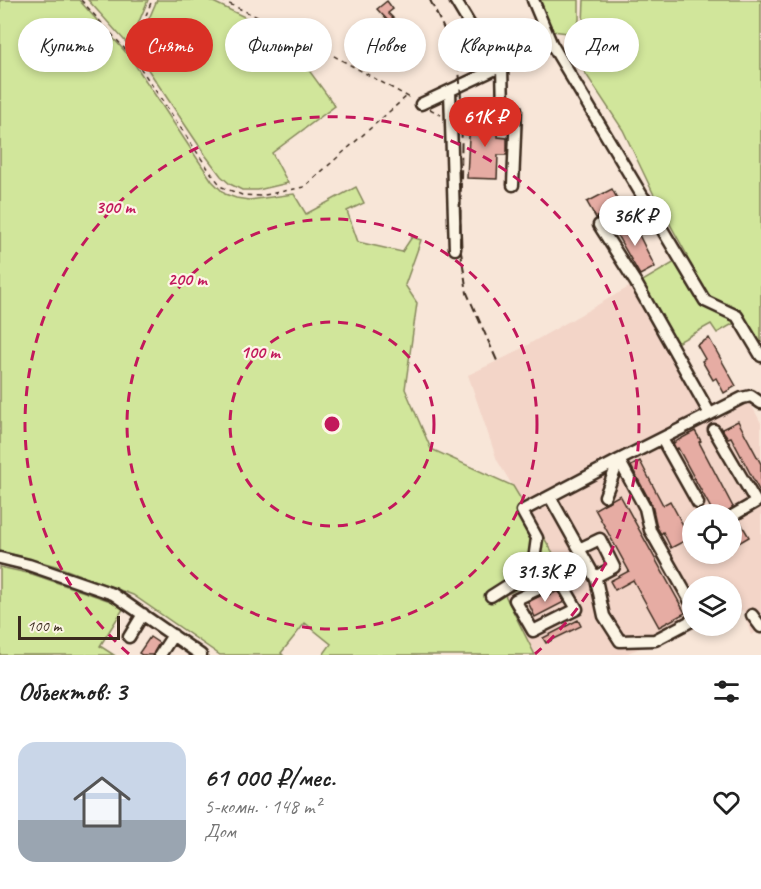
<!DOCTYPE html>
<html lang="ru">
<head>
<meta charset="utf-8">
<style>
  :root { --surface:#fff; --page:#f6f6f6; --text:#222; --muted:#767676; --accent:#d93025 }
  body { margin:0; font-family:Caveat,sans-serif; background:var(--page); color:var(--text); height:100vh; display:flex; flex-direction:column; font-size:22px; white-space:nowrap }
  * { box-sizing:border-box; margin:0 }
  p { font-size:20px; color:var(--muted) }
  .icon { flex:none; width:33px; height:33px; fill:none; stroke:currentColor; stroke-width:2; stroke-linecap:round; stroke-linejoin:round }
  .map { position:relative; height:655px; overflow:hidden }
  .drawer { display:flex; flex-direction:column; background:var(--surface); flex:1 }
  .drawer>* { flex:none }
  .banner { position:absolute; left:18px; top:18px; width:726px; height:54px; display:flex; gap:12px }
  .fabs { position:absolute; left:682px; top:504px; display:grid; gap:12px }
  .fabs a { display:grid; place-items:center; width:60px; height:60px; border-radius:50%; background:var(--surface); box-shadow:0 3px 9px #0003; font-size:30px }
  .scale { position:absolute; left:18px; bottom:15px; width:102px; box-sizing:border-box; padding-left:6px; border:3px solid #3b2a1e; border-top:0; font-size:16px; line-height:21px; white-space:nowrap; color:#3b2a1e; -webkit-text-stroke:4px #fcf5e5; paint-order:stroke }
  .price { position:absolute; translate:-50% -51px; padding:0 14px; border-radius:21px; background:#fff; color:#222; font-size:20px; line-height:39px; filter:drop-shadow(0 2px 3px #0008) }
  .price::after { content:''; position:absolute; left:50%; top:36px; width:18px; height:14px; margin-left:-9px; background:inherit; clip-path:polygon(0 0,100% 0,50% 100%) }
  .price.active { background:var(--accent); color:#fff }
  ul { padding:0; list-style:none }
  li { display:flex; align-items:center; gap:18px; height:150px; padding:0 18px }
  li span { display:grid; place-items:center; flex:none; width:168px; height:120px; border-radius:18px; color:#555 }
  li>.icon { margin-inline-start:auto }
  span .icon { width:72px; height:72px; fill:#fffc; stroke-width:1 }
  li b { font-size:26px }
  h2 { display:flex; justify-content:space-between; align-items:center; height:72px; padding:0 18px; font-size:26px }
  .pill { padding:0 21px; border-radius:27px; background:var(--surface); box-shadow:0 3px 9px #0003; font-size:21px; line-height:54px }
  .pill.active { background:var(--accent); color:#fff }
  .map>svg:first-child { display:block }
  .built { fill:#f3d5c8; fill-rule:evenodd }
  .green { fill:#d1e69b; stroke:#86885c; stroke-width:1.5 }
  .building { fill:#e6aca3; stroke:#3b2a1e; stroke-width:1.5 }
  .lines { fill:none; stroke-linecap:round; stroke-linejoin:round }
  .minor-casing { stroke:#3b2a1e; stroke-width:15 }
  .path { stroke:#3b2a1e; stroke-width:1.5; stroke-dasharray:4.5 4.5; stroke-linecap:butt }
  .minor { stroke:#fcf5e5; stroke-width:10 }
  .rail { stroke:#3b2a1e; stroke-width:2; stroke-dasharray:9 4.5; stroke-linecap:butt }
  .ring { fill:none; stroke:#c2185b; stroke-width:3; stroke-dasharray:10 8 }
  .centre { fill:#c2185b; stroke:#fcf5e5; stroke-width:3 }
  .ring-label { font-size:18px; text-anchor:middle; font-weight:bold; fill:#c2185b; stroke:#fcf5e5; stroke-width:4.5; stroke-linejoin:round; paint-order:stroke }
</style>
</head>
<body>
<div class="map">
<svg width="761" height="655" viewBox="0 0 761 655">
  <rect width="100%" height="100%" fill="#f8e6d8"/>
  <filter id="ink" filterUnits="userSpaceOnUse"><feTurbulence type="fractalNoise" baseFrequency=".0167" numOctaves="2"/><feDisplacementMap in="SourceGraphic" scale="12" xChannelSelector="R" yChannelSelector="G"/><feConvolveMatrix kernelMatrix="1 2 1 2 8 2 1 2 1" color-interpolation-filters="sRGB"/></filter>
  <g filter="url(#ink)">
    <path class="built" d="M636,283l68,116 11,5 28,-15 18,34v207l-10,5 -8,-25 -11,4v-28h-39v40h8l-79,29h-87l-30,-60 57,-27 -65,-108 -29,-85 40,-19zM693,514h39v40h-39z"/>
    <path class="green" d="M0,0h79l51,57 82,124 13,13 11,4 13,2 45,-6 12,20 50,-27 8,16 -17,8 11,31 44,10 10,-15 9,3 -16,45 12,18 -12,86 26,60 82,37 49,82 -57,27 30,60h-212l8,-11 -26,-21 -24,30 2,2h-63l-87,-60 -77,-29 -56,-15z
      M88,0h60l-10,24 -5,26z
      M157,0h52l75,36 51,70 -63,47 16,30 -30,7h-16l-12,-6 -9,-8 -15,-20 -65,-97 4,-31z
      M536,0h43v20l-3,10 -8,3 -16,-2z
      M584,0h177v362l-25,-40 -19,11 -6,-9 -36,20 -34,-62 46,-27 -32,-58 -32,-67 -43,-65 -7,-22 10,-19z
      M0,567l32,7 93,32 -25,40 14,9h-114z"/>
    <path class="building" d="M387,1l6,8 -5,4 9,9 -4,4 -16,-17z
      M501,30l3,5 9,-5 3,7 -19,10 -6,-12z
      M470,116l29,1 -1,20 9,1v17h-9l-1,24 -30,-1z
      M612,189l8,15 -24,14 -9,-16z
      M624,222l2,4 7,-3 22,44 -15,8 -27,-47z
      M709,338l27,48 -12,7 -8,-15 -3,2 -11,-19 3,-2 -8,-14z
      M738,421l23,43v30l-30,-57 -3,1 -6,-9z
      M695,431l6,10 -2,1 34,65 -8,7h-11l-36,-66 -2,1 -3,-6z
      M640,461l23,44 7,-4 20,37 -19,10 -8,-16 -2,2 -4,-7 -5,-22 -21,-39z
      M620,495l65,118 -26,14 -26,-47 -18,10 -5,-9 19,-10 -34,-62z
      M739,520l10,17 -17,10v-23z
      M558,591l6,11 -29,15 -7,-15 20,-10 2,3z
      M578,620l3,6 -35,17 -3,-5z
      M150,637l9,6 -6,12h-11l-3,-2z"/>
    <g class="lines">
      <g class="minor-casing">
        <path id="minor" d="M455,0l24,40
          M551,43l154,258 32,15 24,40
          M450,91l5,158
          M421,104l130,-61 -18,-43
          M470,108l33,1 -1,-42
          M503,109h13l-3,76
          M645,199l-46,26 37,58 74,131
          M714,430l42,72 -24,14
          M662,439l36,64
          M605,496l14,-36
          M550,497l46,82 8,37 16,25 35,-1 38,-20
          M579,549l21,-10 14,28 -19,10
          M0,558l29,7 84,29 88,61
          M536,590l23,-12 18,31 -44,22 -18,-31 21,-10 -5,-8 6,-44 -15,-27 97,-51
          M491,596l41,-26
          M693,606l-43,-76 -5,-22 -26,-48 123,-62 9,-2 10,7
          M752,615l9,12
          M129,637l14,-23
          M160,655l13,-20"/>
      </g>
      <path class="path" d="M81,0l54,60 76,113 11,14 20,8 18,1 44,-9 103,-91
        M221,0l75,35 116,64
        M135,59l4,-26 13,-33
        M430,109l11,6"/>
      <use href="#minor" class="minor"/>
      <path class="rail" d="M430,0l22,46 7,22 3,45 -2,132 7,48 31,70"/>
    </g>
  </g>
  <g class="ring">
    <circle cx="332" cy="424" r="102"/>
    <circle cx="332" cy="424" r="205"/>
    <path d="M129 654A307 307 0 1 1 535 654"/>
  </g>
  <circle cx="332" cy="424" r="9" class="centre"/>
  <g class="ring-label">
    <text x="115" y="213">300 m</text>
    <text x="187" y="285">200 m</text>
    <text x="260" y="358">100 m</text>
  </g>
</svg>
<div class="fabs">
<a><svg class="icon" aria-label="locate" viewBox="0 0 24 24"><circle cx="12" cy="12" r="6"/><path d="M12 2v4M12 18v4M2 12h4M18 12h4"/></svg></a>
<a><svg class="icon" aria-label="layers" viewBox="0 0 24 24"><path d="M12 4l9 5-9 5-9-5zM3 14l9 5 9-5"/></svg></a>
</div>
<div class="scale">100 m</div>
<b class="price active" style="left:485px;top:148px">61K ₽</b>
<b class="price" style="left:635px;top:247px">36K ₽</b>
<b class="price" style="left:545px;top:603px">31.3K ₽</b>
<div class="banner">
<a class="pill">Купить</a>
<a class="pill active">Снять</a>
<a class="pill">Фильтры</a>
<a class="pill">Новое</a>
<a class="pill">Квартира</a>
<a class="pill">Дом</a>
</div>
</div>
<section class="drawer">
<h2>Объектов: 3<svg class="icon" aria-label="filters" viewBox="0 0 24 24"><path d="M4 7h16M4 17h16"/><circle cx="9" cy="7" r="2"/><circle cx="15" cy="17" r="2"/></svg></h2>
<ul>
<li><span style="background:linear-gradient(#c9d6e8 65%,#9aa5b1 0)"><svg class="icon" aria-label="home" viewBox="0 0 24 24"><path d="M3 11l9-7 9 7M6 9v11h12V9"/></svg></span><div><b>61 000 ₽/мес.</b><p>5-комн. · 148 m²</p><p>Дом</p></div><svg class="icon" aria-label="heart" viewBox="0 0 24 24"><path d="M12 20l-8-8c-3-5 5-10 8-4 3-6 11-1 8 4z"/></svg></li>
</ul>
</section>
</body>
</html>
